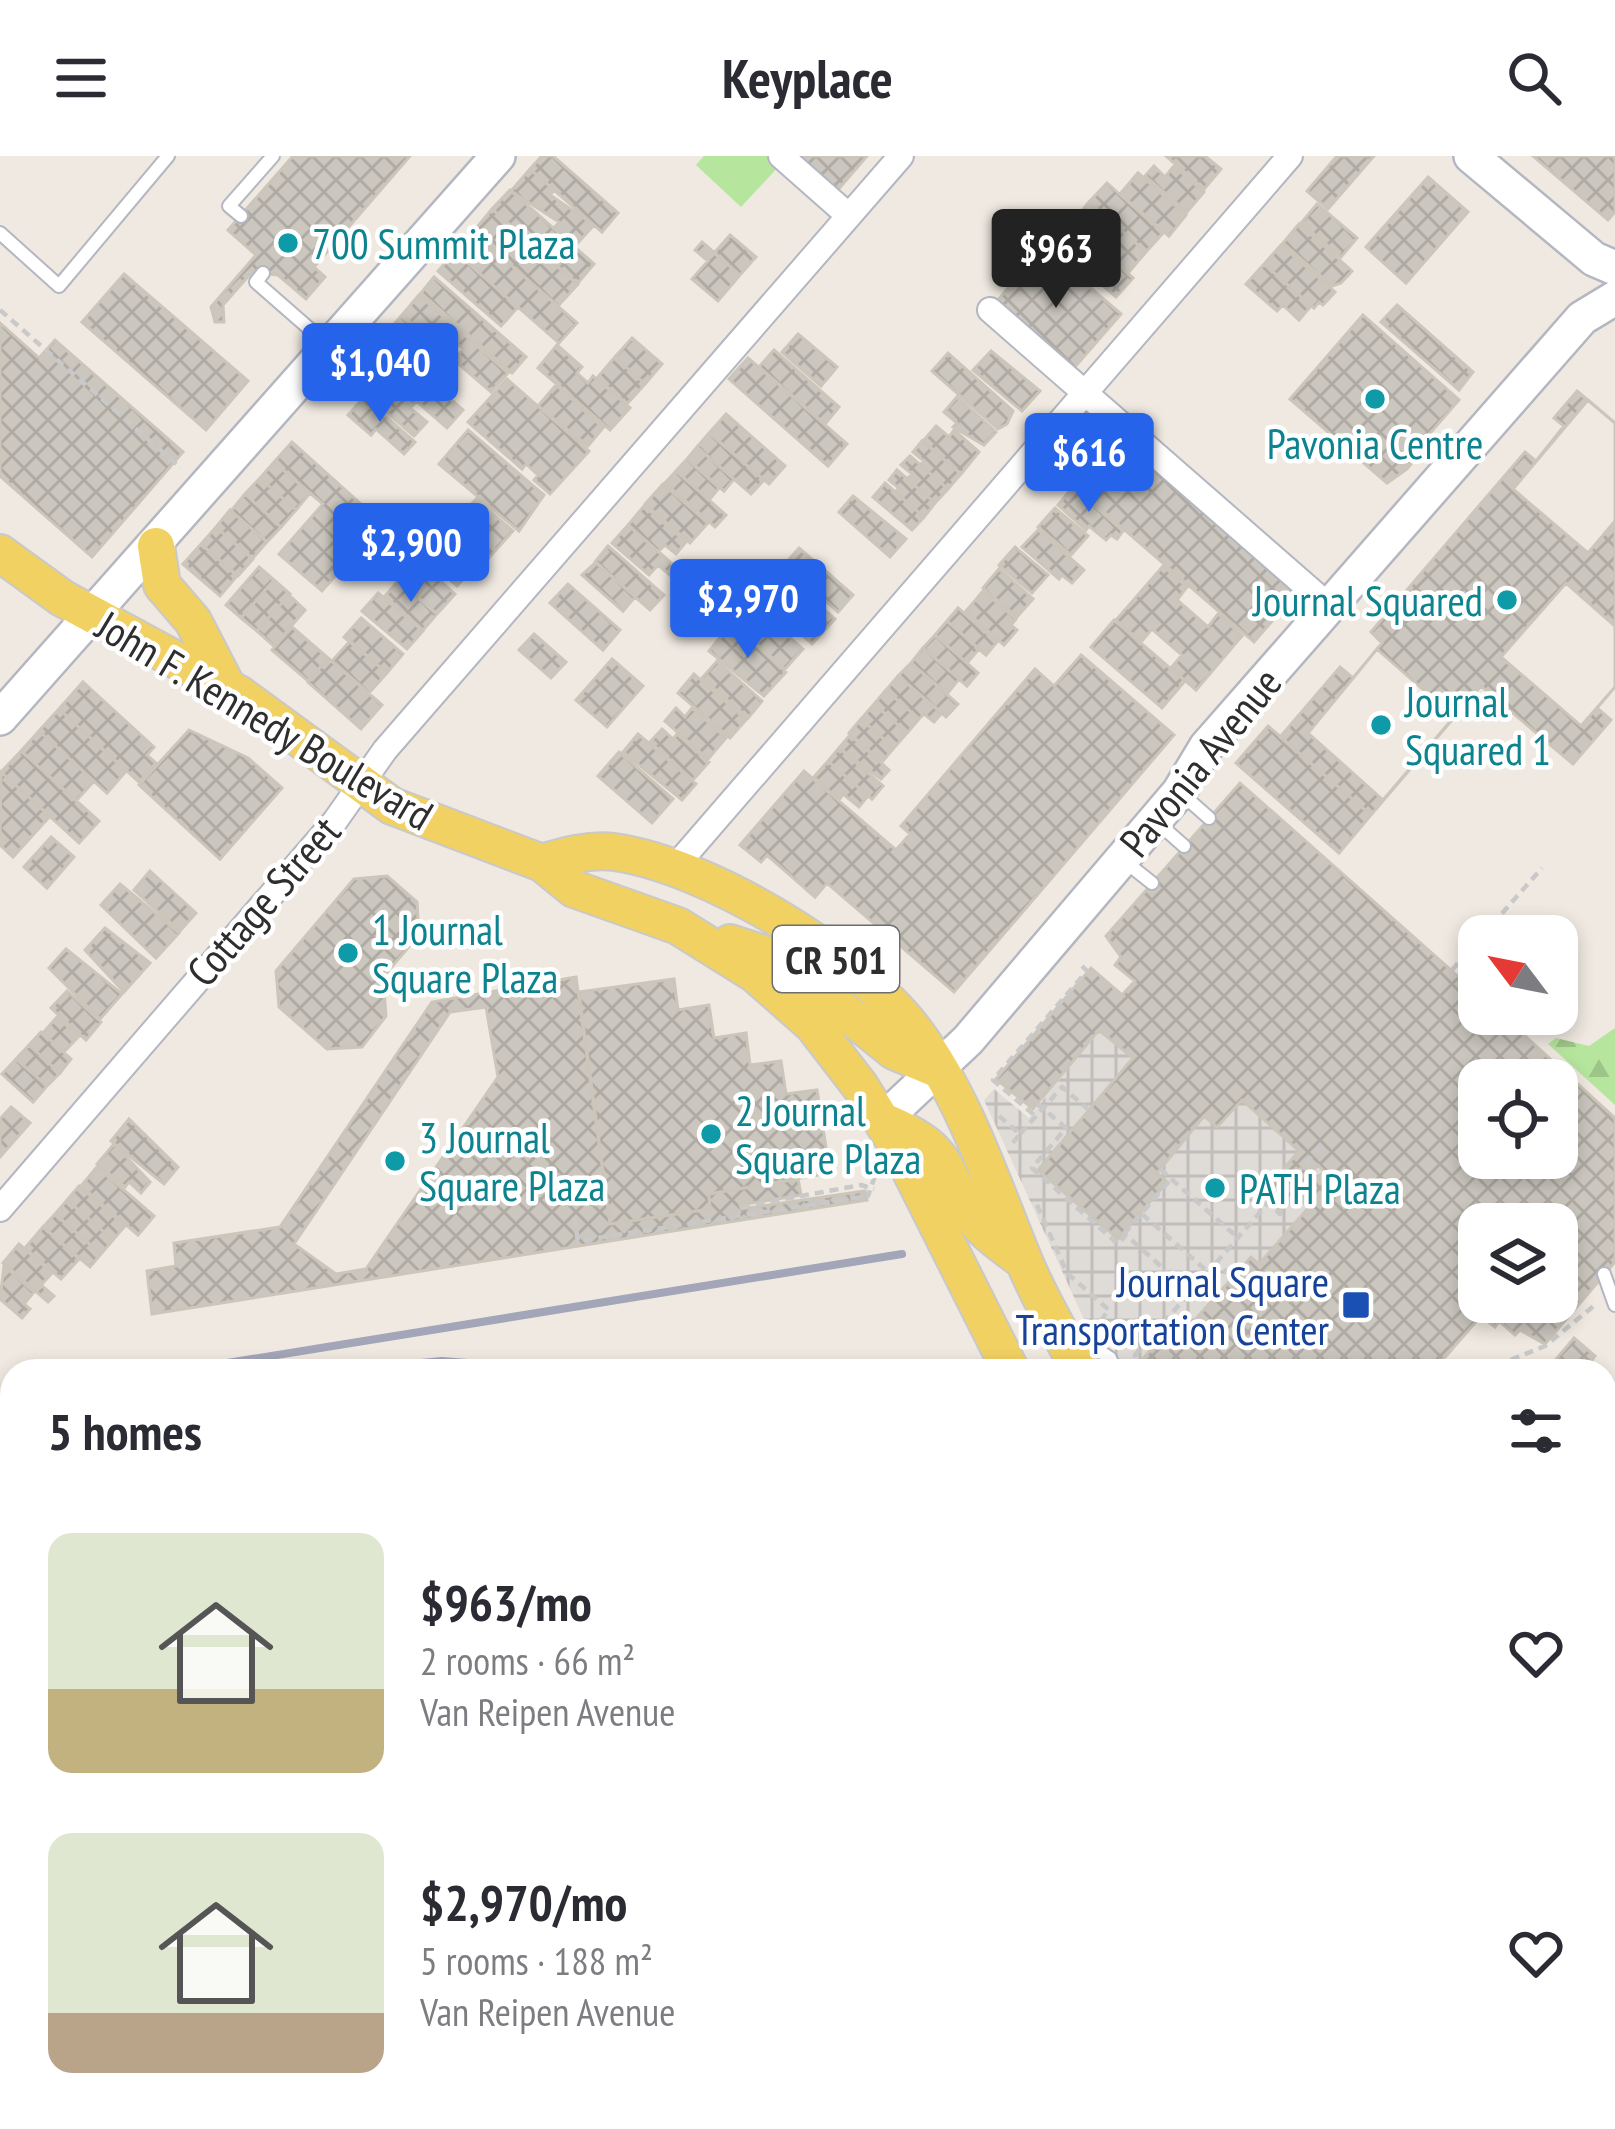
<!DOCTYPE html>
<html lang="en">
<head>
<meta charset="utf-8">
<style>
  :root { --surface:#fff; --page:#f7f7f7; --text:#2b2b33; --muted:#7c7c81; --accent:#2563eb }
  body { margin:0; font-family:"PT Sans Narrow",sans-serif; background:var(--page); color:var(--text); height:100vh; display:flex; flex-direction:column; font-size:45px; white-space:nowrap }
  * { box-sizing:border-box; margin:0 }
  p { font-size:39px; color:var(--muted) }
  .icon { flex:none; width:66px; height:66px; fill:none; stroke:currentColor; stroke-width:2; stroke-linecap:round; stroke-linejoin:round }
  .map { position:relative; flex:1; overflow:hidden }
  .sheet { position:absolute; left:0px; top:1203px; width:1617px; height:771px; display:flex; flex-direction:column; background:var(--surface); border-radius:36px 36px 0 0; box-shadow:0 6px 18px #0003 }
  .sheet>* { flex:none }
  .needle { width:78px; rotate:302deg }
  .buttons { position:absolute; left:1458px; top:759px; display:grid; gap:24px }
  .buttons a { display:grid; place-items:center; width:120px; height:120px; border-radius:24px; background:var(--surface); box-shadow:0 6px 18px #0003; font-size:60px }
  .price { position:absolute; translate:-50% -102px; padding:0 27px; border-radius:12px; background:var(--accent); color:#fff; font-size:39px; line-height:78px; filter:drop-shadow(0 3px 6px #0008) }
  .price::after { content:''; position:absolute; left:50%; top:72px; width:36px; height:27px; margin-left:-18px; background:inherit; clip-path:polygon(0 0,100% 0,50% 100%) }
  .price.current { background:#222; color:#fff }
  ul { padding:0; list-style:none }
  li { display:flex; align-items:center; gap:36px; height:300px; padding:0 48px }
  li span { display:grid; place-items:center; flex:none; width:336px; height:240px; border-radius:24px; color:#555 }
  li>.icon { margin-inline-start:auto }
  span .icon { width:144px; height:144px; fill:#fffc; stroke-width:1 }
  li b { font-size:51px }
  h2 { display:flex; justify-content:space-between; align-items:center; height:144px; padding:0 48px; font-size:51px }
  header { display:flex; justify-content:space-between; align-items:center; height:156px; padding:0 48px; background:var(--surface); font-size:54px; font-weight:800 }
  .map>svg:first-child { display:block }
  .green { fill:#b6e59e }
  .forest { fill:url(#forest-firs) }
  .plaza { fill:url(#plaza-grid) }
  .building { fill:url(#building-cross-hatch); stroke:#cbc5ba; stroke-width:3; fill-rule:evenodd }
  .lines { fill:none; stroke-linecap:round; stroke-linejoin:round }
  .lane-casing { stroke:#b4b7c1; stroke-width:16 }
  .street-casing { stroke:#b4b7c1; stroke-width:28 }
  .secondary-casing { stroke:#b4b7c1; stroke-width:38 }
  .primary-casing { stroke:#c9c9c9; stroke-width:40 }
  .path { stroke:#c9c9c9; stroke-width:4.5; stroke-dasharray:9 6; stroke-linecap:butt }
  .lane { stroke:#fff; stroke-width:12 }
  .street { stroke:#fff; stroke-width:24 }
  .secondary { stroke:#fff; stroke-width:33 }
  .primary { stroke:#f2d163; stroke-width:36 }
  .rail { stroke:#a3a6b8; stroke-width:8 }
  .culture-dot { fill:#0f9aa8; stroke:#fff; stroke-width:4.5 }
  .transit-dot { fill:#1a4fb4; stroke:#fff; stroke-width:4.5 }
  .labels { text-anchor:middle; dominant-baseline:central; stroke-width:9; stroke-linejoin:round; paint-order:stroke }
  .shield { fill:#fff; stroke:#6d6d6d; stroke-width:3 }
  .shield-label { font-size:39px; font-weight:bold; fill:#2e2e2e }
  .culture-label { font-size:42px; fill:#0d838f; stroke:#fff; text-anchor:start }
  .street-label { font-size:42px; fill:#2e2e2e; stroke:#fff }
  .transit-label { font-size:42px; fill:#164399; stroke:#fff; text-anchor:end }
</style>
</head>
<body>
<header><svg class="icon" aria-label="menu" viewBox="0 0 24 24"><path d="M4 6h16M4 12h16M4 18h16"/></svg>Keyplace<svg class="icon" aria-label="search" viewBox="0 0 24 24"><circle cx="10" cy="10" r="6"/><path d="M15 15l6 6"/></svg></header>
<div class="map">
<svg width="1615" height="1973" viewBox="0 0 1615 1973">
  <defs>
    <pattern id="forest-firs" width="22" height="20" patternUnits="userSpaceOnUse" patternTransform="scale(3)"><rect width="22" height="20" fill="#b6e59e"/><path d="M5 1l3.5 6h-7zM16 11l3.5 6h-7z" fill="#9dc588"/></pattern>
    <pattern id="plaza-grid" width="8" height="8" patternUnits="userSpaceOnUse" patternTransform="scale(3)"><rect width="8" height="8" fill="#dfdcd8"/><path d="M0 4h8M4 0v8" fill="none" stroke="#c0bdba"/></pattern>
    <pattern id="building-cross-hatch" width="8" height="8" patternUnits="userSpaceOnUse" patternTransform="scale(3)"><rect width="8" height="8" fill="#cbc7bf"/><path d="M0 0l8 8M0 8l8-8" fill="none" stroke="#afaba4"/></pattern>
  </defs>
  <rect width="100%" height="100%" fill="#efe9e1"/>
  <path class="green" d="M704,0h66l10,9 -39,42 -45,-42z"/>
  <path class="forest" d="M1615,872v77l-67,-61 8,-6 33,8z"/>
  <path class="plaza" d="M1099,874l34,28 -15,181 49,-56 -10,-10 47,-57 14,11 24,-27 82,71 -24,28 9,8 -50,57 -9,-7 -82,93 -10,-8 -17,19 11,10h-28l-12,-26 -19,-6 -109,-239 10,-11 35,29z"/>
  <path class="building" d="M293,0h117l-96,111 11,10 -19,22 -28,-24 -26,-3 -29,33 1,17h-9l-4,-15 45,-52 -28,-25z
    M542,0h11l65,57 -16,19 -72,-63z
    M795,0h72l-31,36z
    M1166,0h39l16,13 -17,20z
    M1337,0h37l-46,53 -21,-18z
    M1533,0h82v56l-7,8z
    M1154,10l11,11 9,-11 30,26 -17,20 -42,-36z
    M530,13l24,21 -4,5 44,30 -19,21 -21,-18 5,-6 -48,-31z
    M1138,17l48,42 -17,21 -49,-42z
    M1428,21l40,35 -62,71 -40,-36z
    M1107,27l56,50 -17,19 -57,-50z
    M510,34l84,74 -17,20 -85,-75z
    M1089,46l57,50 -17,20 -57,-49z
    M1317,48l40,34 -16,19 -40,-34z
    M492,53l86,75 -20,22 -85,-74z
    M1299,68l53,47 -11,12 -9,3 -49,-43z
    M473,76l104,91 -18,20 -104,-91z
    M730,79l26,22 -16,18 -26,-22z
    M1085,81l48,41 -17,19 -41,-35 6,-7 -6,-6z
    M702,86l38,33 -22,26 -26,-22 16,-18 -13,-11z
    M1281,89l54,47 -12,13 -4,-3 -5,6 -50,-44z
    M1043,91l78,67 -53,61 -77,-67z
    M455,96l63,55 -17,19 -63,-55z
    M1264,108l47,42 -12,14 -16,-15 -6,6 -31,-27z
    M124,118l124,107 -42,49 -124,-108z
    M434,121l92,80 -14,16 -91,-80z
    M419,139l89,78 -17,19 -37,-32 9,-11 -5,-5 -9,11 -47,-40z
    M1397,149l76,67 -14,18 -78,-68z
    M1363,159l96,85 -48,55 4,4 -8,10 -20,14 -97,-84z
    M401,160l43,37 -10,12 22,16 -10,11 -63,-55z
    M0,167l39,35 16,-18 128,112 -91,105 -92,-81z
    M798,178l39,33 -16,19 -39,-34z
    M632,182l30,26 -17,20 -30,-27z
    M382,183l81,71 -16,18 -81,-71z
    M557,189l25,22 -5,6 11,10 5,-7 37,32 -20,22 -72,-62z
    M774,194l65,57 -14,17 -66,-57z
    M991,195l49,40 -18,20 -49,-41z
    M948,197l65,58 -6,13 -9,5 -66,-58z
    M365,201l51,45 -6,6 17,14 -13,14 -67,-58z
    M615,201l30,27 -18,20 -30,-26z
    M748,202l99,86 -19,22 -99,-87z
    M507,223l82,72 -39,43 -16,-14 4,-5 -12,-11 -4,5 -54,-47z
    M556,229l47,43 -15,18 -50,-40z
    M1577,235l38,32v264l-18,21 14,12 -38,44 -92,-78 -110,129 -91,-78 60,-70 13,11 29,-35 -11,-11 154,-180 11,9 28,-35 -10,-8z
    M364,241l51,45 -11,12 -28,-25 -5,6 -23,-20z
    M957,241l39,35 -12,13 -31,-18 4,-4 -13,-11z
    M1588,244l27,23v98l-27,32 -75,-64z
    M726,258l59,52 -16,18 -60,-51z
    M1104,266l194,169 -44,51 -195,-169z
    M936,270l13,11 5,-7 25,22 -18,22 -38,-33z
    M468,274l76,65 -25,36 -80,-67z
    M709,277l55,47 -13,14 -54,-47z
    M922,285l39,33 -13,15 -28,-24 4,-4 -11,-9z
    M292,286l90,81 -60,68 -43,-37 44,-50 -49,-42z
    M697,291l37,32 -10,12 -37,-32z
    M910,300l38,33 -13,14 -28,-24 5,-5 -11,-9z
    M687,303l32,29 -10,12 -33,-29z
    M274,306l36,31 -14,17 -36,-32z
    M897,314l38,33 -11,14 -29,-25 4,-4 -10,-8z
    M676,315l50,44 -11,12 -50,-44z
    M260,322l36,32 -15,17 -36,-33z
    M885,327l39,34 -12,13 -39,-33z
    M663,328l45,39 -18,20 -45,-39z
    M1073,331l50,44 -6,8 -6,-4 -5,5 -17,-14 -3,4 -28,-25z
    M245,338l36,33 -14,15 -36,-31z
    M853,340l53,43 -16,18 -51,-45z
    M476,343l37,32 -17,19 -37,-33z
    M644,350l42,36 -10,12 -11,-9 -7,7 -30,-27z
    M1055,352l33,28 -17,19 -33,-28z
    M230,354l37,32 -15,17 -36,-32z
    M455,360l40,35 -16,18 -40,-35z
    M628,369l56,49 -7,7 -19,-16 -9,10 -37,-32z
    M216,371l37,32 -15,17 -37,-32z
    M1038,374l46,40 -12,13 -10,-8 -3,4 -37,-32z
    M441,381l34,29 -18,20 -33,-29z
    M201,388l36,32 -17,20 -37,-32z
    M608,390l56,49 -14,15 -55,-48z
    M1015,391l33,28 -16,18 -33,-28z
    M799,392l54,47 -15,17 -53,-48z
    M596,406l39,35 -12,14 -41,-36z
    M423,409l32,29 -18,20 -32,-28z
    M1163,410l24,21 -10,13 31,27 10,-13 24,22 -46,54 -25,-22 11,-13 -30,-26 -11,13 -25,-22z
    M259,411l15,13 -33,38 -15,-13z
    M999,413l34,30 -16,18 -34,-29z
    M274,424l16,14 -33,37 -16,-13z
    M398,425l39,33 -14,16 -38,-34z
    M793,426l42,37 -23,25 -41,-37z
    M1566,427l49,43v61l-34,39 -80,-69z
    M568,428l52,46 -17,20 -53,-47z
    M734,432l69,61 -18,20 -69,-61z
    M983,435l33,28 -5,6 6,5 -13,15 -38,-34z
    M378,437l45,38 -16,18 -45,-38z
    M289,439l16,15 -31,36 -17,-15z
    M958,452l39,34 -11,13 -39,-34z
    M361,462l42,36 -16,19 -43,-36z
    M1114,464l71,61 -23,27 -71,-61z
    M947,465l32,28 -12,14 -32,-28z
    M292,471l36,31 -20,23 -36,-31z
    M727,473l7,6 5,-5 47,42 -22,24 -55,-45z
    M534,478l32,28 -15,16 -32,-28z
    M935,479l43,38 -11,13 -44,-38z
    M350,485l37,32 -18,20 -37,-32z
    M923,492l36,31 -12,15 -36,-31z
    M1377,493l77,68 -71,83 -75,-67z
    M1081,499l93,80 -220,257 -127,-109 -12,14 -48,-42 -6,7 -21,-17 64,-74 92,79 14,-16 -9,-8 134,-157 19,17z
    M328,502l54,47 -21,24 -53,-47z
    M612,503l31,27 -36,41 -31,-27z
    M717,505l45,40 -14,17 -46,-40z
    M911,507l47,41 -12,13 -48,-41z
    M694,518l52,46 -16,18 -52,-45z
    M898,520l44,37 -8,9 -10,-8 -5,5 -33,-29z
    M83,526l71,65 -7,8 9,8 -17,19 -80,-73z
    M886,534l33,29 -12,14 -33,-29z
    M874,548l33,29 -13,15 -33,-29z
    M676,552l9,9 7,-9 34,30 -18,21 -43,-38z
    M59,553l67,62 -19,22 -68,-62z
    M861,563l33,29 -12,14 -33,-29z
    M1268,570l103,89 -32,38 -103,-90z
    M662,573l11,10 4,-5 32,28 -16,18 -43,-38z
    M189,574l59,28 34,30 -62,71 -81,-74z
    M39,575l55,50 -18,20 -55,-50z
    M638,578l58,50 -14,16 -59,-48z
    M850,579l39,35 -8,9 -42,-31z
    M839,592l44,38 -11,13 -44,-38z
    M21,595l78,70 -20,22 -78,-71z
    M619,596l54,47 -21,24 -54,-47z
    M828,605l40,35 -9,11 -16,-13 -4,6 -25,-23z
    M1,616l49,44 -37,41 -13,-12z
    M1240,627l239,212v19h22l114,104v144l-70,82 -25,-14 -5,5 -16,-14 -4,6 -14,-11 -48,55h-281l-11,-10 17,-20 10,9 83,-93 8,7 50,-57 -9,-7 24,-29 -6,-6 -38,46 -18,-17 37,-43 -57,-51 -25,27 -13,-11 -47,57 10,9 -49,57 -80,-69 95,-112 -34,-28 -66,79 -37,-30 95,-111 31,27 13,-14 -20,-16 6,-8 -15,-21zM1479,924h78v78h-78zM1479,1068h78v78h-78z
    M51,681l23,20 -27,31 -23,-21z
    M150,715l46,42 -16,18 -46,-41z
    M387,720l30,26 2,33 -36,42 3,39 -24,31 -35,2 -48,-42 -3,-36 78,-92z
    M120,728l59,49 -23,25 -55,-53z
    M105,772l45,35 -26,29 -39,-42z
    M66,793l56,45 -22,25 -51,-51z
    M576,821l34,247 100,-15 -1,-15 89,-15 3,16 -61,10 1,4 124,-18 2,9 -715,114 -5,-43 29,-5 -2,-23 106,-16 152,-225z
    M674,823l4,31 31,-5 5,33 32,-5 4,32 31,-4 5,33 31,-4 13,83 -121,21 1,15 -100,15 -31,-232z
    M67,835l34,31 -15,18 -35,-32z
    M486,851l12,70 -132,192 -30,5 -42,-30 156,-232z
    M57,861l22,19 -15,16 -21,-19z
    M41,876l30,27 -11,14 -31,-28z
    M29,889l31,28 -13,13 -31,-27z
    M16,903l31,27 -14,16 -31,-28z
    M11,951l19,16 -30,34v-38z
    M129,963l49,48 -14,17 -53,-43z
    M114,988l36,38 -9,11 -12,-11 -4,5 -28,-23z
    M97,1011l57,49 -16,19 -57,-49z
    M79,1030l46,40 -12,14 -46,-40z
    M67,1044l46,40 -12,14 -46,-40z
    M55,1058l46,40 -11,13 -47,-40z
    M43,1071l36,32 -18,20 -36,-31z
    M19,1088l33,29 -11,12 13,11 -6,6 -45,-39z
    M4,1110l30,26 -10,12 6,5 -8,9 -22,-19z
    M1574,1182l21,18 -6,8 8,7h-51z
    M1605,1223l10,8v92l-10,-9z
    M2,1410l10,9v37l-12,-10z
    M0,1449l12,10v32l-12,-10z
    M1605,1651l10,9v101l-10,-8z
    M0,1685l6,9 6,-7v49l-8,10z
    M0,1772l12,10v19l-12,19z
    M1612,1796l3,75 -10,2v-75z
    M12,1808v37l-5,6 -7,-6v-23z
    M1615,1872v101h-46l-3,-11h39v-87z
    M258,1962h52l-10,11h-51z
    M539,1962h130l5,5 -5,6h-117z
    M685,1962h92l12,11h-105l-5,-4z
    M949,1962h63l13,11h-86z
    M1012,1962h124l13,11h-124z
    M1140,1962h48l-9,11h-26z
    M1389,1962h84l4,11h-85z"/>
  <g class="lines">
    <g class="lane-casing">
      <path id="lane" d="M241,60l-12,-10 44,-50
        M0,77l59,53 109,-130
        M263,117l-7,9 72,63
        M1183,639l26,23
        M1158,667l26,23
        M1123,704l29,23
        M1604,1118l11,31
        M1073,1178l37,24 6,13"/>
    </g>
    <g class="street-casing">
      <path id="street" d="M781,0l68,60
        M990,154l340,297
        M674,712l616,-712
        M0,1053l335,-388 50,-71 516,-594
        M0,1570l12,-14
        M1,1973l12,-11
        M475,1973l9,-11"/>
    </g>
    <g class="secondary-casing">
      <path id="secondary" d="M1471,0l123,103 21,9
        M0,562l498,-562
        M882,965l86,-81 211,-248 27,-45 376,-429 33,-20
        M1605,1568l10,-11
        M0,1893l12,8
        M115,1962l19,11
        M1522,1962l4,11
        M1224,1973l10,-11"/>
    </g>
    <g class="primary-casing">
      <path id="primary" d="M156,390l6,39 31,36 34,66
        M0,397l62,45 177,96 153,112 150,57 32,26 104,37 77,48 58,51 47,61 40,64 111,221
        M542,707c23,-7 48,-14 72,-11 94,13 246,105 302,181 48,64 76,150 106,223 15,39 39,77 58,115
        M730,787l49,16 115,92 45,19
        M883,965c74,31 53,46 94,101 11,14 30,26 44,37
        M866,1973l10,-11"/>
    </g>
    <path class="path" d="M0,154l181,158
      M1482,780l60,-68
      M1082,810l5,5 -94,109 39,33 7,-8 27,23 -34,40 86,76 8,-9 39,35 -7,8 25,22
      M1452,814l27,-31
      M999,960l21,18 -9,11
      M1020,978l42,-47 27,23
      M1160,1013l77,68
      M1296,1019l25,-30
      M1037,1049l30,68 42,37 -11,14 11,9
      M741,1051l120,-22 13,4
      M1142,1058l66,58
      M574,1061l4,24 290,-45 8,-23
      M1124,1078l47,-55
      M1216,1107l52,-60 12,11 24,-32
      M1168,1115l23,20
      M1154,1177l16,14
      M1142,1215l-7,-16 81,-92 16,14
      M1483,1215l62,-25 50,-41"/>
    <use href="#lane" class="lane"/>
    <use href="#street" class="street"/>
    <use href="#secondary" class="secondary"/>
    <use href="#primary" class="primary"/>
    <path class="rail" d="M178,1215l724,-117
      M337,1215l105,-10 131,10
      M0,1246l12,-2
      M0,1274l12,-3"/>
  </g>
  <g class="culture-dot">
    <circle cx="288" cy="87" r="12"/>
    <circle cx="1375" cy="243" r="12"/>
    <circle cx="1507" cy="444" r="12"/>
    <circle cx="1381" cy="569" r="12"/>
    <circle cx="348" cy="797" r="12"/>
    <circle cx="711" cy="978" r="12"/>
    <circle cx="395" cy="1005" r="12"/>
    <circle cx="1215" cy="1032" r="12"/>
  </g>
  <rect class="transit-dot" x="1341" y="1134" width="30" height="30" rx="6"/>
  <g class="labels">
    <rect class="shield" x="773" y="770" width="126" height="66" rx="9"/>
    <g class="shield-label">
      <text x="836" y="803">CR 501</text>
    </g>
    <g class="culture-label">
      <text x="312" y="87">700 Summit Plaza</text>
      <text x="1375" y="287" text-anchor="middle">Pavonia Centre</text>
      <text x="1483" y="444" text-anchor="end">Journal Squared</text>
      <text x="1405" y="545">Journal<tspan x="1405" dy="48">Squared 1</tspan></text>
      <text x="372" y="773">1 Journal<tspan x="372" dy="48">Square Plaza</tspan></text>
      <text x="735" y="954">2 Journal<tspan x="735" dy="48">Square Plaza</tspan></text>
      <text x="419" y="981">3 Journal<tspan x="419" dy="48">Square Plaza</tspan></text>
      <text x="1239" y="1032">PATH Plaza</text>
    </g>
    <g class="street-label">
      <text transform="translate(265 564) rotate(31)">John F. Kennedy Boulevard</text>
      <text transform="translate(1200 606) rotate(-51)">Pavonia Avenue</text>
      <text transform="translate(263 745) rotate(-49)">Cottage Street</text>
    </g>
    <g class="transit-label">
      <text x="1329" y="1125">Journal Square<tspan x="1329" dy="48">Transportation Center</tspan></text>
    </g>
  </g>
</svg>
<div class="buttons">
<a><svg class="needle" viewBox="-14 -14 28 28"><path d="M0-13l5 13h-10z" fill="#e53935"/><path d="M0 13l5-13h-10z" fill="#7c7c81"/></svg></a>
<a><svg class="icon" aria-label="locate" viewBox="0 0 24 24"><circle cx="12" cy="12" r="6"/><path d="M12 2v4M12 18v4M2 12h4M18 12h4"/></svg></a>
<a><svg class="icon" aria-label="layers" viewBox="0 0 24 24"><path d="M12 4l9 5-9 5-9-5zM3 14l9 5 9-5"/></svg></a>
</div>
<b class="price current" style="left:1056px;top:155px">$963</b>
<b class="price" style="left:380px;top:269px">$1,040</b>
<b class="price" style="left:1089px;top:359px">$616</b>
<b class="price" style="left:411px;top:449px">$2,900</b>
<b class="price" style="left:748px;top:505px">$2,970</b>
<section class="sheet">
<h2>5 homes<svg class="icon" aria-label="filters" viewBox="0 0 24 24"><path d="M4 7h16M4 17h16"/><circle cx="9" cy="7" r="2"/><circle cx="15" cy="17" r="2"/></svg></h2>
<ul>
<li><span style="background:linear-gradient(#dfe7d0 65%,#c2b280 0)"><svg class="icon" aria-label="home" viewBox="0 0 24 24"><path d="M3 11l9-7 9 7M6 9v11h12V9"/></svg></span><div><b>$963/mo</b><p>2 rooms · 66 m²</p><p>Van Reipen Avenue</p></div><svg class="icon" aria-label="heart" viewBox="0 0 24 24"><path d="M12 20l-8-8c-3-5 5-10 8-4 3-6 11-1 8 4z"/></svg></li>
<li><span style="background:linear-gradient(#dfe7d0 75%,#b9a48a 0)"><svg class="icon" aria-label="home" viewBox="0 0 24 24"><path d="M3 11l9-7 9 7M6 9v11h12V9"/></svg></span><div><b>$2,970/mo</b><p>5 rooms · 188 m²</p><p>Van Reipen Avenue</p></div><svg class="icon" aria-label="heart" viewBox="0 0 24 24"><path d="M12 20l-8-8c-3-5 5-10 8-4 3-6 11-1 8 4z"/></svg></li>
</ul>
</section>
</div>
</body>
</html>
